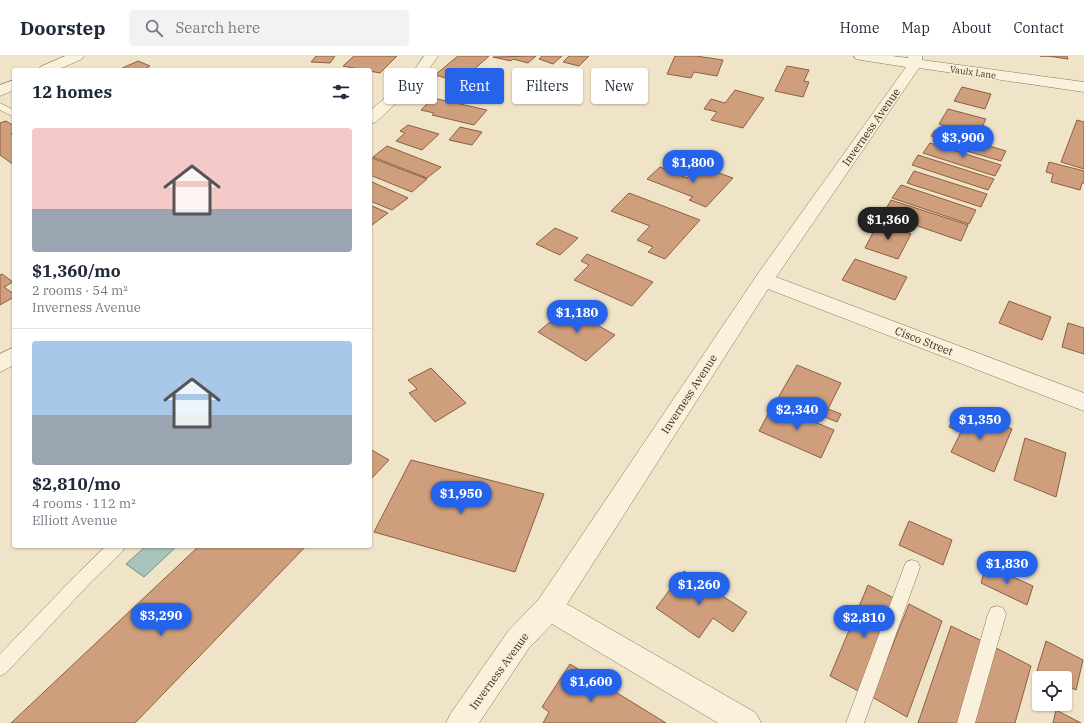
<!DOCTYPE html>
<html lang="en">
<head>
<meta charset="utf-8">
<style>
  :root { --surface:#fff; --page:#f2f2f3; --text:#1f2937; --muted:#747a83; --line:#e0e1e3; --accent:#2563eb }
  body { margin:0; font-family:"IBM Plex Serif",serif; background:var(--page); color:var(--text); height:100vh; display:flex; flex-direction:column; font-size:15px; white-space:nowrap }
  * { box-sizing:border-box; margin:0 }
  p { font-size:13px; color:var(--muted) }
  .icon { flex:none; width:22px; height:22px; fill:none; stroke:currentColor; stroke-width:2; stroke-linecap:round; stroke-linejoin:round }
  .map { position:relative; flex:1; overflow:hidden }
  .drawer { position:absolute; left:12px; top:12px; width:360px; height:480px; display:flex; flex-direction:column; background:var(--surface); border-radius:4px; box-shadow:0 1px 3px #0004 }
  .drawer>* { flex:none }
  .banner { position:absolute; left:384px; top:12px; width:380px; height:36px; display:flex; gap:8px }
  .buttons { position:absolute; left:1032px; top:615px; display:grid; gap:8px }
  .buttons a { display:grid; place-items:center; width:40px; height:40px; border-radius:4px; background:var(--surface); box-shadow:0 1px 3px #0004; font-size:20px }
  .price { position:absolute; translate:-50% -34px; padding:0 9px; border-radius:14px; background:var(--accent); color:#fff; font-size:13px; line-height:26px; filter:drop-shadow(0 1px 2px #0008) }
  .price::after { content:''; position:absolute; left:50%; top:24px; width:12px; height:9px; margin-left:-6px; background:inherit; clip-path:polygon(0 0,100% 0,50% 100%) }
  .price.current { background:#222; color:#fff }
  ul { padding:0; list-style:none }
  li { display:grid; align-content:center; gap:8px; height:212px; padding:0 20px }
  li+li { border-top:1px solid var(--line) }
  li span { display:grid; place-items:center; height:124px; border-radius:4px; color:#555 }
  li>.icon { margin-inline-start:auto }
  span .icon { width:72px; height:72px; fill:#fffc; stroke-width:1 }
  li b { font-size:17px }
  h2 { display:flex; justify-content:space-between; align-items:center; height:48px; padding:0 20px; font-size:17px }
  .chip { padding:0 14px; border-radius:4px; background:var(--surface); box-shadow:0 1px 3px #0004; font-size:14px; line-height:36px }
  .chip.current { background:var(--accent); color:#fff }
  header { display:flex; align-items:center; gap:24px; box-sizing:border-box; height:56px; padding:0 20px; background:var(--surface); border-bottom:1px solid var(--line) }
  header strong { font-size:19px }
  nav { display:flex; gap:22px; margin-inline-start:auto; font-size:14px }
  .search { width:280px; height:36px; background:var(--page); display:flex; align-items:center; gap:10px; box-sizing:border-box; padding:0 14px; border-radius:4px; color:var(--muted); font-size:15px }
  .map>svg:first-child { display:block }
  .water { fill:#a9c4bc; stroke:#6f938a }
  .building { fill:#cf9f7d; stroke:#8d5f41 }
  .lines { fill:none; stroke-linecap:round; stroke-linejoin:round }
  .lane-casing { stroke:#8d765c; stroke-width:1 }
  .street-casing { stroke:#8d765c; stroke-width:1 }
  .lane { fill:#faf1dc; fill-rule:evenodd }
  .street { fill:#faf1dc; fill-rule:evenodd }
  .labels { text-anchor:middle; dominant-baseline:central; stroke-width:3; stroke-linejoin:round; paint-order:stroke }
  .far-street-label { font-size:9px; fill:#3d2e20; stroke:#f7eed8 }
  .street-label { font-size:11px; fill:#3d2e20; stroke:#f7eed8 }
</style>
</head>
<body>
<header>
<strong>Doorstep</strong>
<div class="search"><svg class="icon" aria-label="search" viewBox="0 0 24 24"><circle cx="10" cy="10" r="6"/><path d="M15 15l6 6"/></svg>Search here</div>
<nav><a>Home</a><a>Map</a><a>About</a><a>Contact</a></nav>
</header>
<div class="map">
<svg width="1084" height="667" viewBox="0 0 1084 667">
  <rect width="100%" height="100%" fill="#f0e4c8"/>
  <path class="water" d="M146,490h31l-33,31 -18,-13z"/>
  <path class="building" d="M316,0h19l-5,7 -19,-1z
    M354,0h43l-17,17 -37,-7z
    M458,0h31l-29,26 -25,-7z
    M536,0l-8,7 -15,-4 -2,2 -18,-4z
    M542,0h20l-9,8 -14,-5z
    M569,0h20l-10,10 -16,-4z
    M675,0h21l27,4 -6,16 -23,-4 -3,6 -24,-4z
    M1040,0h27l1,3 -20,-3z
    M138,5l12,5 -7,4h-25z
    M787,10l22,4 -5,11 5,1 -6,15 -28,-6z
    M962,31l29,7 -6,15 -31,-8z
    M735,34l29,8 -21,30 -32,-8 6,-8 -13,-3 7,-10 14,4z
    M433,42l54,12 -13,15 -42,-10 2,-2 -13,-3z
    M948,53l38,10 -8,16 -39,-11z
    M1077,64l7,2v47l-23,-7z
    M6,65l8,5v6l-3,2 3,2v29l-14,-10v-32z
    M408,69l31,9 -17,16 -26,-9 9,-8 -5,-2z
    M460,71l22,5 -10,13 -23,-5z
    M935,74l71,21 -5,10 -62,-18 2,-4 -10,-3z
    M930,87l71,22 -6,11 -72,-23z
    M387,90l54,21 -14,11 -54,-21z
    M918,99l76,24 -6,11 -76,-25z
    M372,102l55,21 -15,13 -42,-17v-15z
    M1049,106l35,9v12h-2l-2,7 -29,-8 2,-8 -7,-2z
    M660,111l27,11 7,-7 14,5 5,-5 20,7 -27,29 -17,-7 4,-3 -46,-18z
    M914,115l73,23 -6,13 -74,-24z
    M370,125l38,17 -16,12 -22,-9z
    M901,129l75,25 -7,14 -77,-26z
    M629,137l71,27 -35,39 -17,-7 5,-5 -16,-7 13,-14 -39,-15z
    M891,144l77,25 -7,16 -78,-27z
    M370,149l18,8 -16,12h-2z
    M878,167l33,11 -13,25 -33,-11z
    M555,172l23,10 -18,17 -24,-11z
    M587,198l66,28 -21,24 -58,-26 15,-15 -8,-4z
    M855,203l52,18 -12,23 -53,-20z
    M2,218l11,8 -9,5 10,7v3l-14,8v-30z
    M1009,245l42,16 -9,23 -43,-17z
    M567,252l48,27 -29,26 -48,-29z
    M1068,267l16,5v26l-22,-7z
    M797,309l44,18 -13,26 13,5 -4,8 -59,-24z
    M431,312l35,35 -31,19 -26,-29 8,-4 -9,-9z
    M773,349l61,25 -13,28 -62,-27z
    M956,357l33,15 2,-8 21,9 -18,43 -43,-20 10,-20 -12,-5z
    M1025,382l41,15 -10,44 -42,-17z
    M370,393l19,11 -19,20z
    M411,404l133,34 -29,78 -141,-40z
    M909,465l43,19 -9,25 -44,-20z
    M199,490h107l-171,177h-124z
    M986,509l47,21 -6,19 -46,-22z
    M684,515l63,41 -14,20 -20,-14 -14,20 -43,-30z
    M868,529l30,15 -36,93 -32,-17z
    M909,548l33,17 -35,96 -35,-20z
    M951,570l33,16 -24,81h-42z
    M1046,585l37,19 -7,30 -11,-5v-7h-14l-14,-7z
    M996,592l35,18 -16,57h-42z
    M570,608l96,59h-123l6,-11 -7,-5z
    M1056,654l25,13h-28z"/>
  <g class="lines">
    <g class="lane-casing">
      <path id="lane" d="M0,47l14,7v7l-14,-7z
        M106,490h19l-2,5 -33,32 -84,90 -6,3v-22l78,-81z
        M912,504l6,2 2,5 -56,156h-18l58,-156 2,-5z
        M997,550l6,2 3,6 -31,109h-18l31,-109 3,-6z"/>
    </g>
    <g class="street-casing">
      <path id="street" d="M65,0h19l-2,3 -25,11h-19l2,-3z
        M424,0h14l-15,22 -47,44 -6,2v-13l43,-39z
        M854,0h38l16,2v-2h14v4l162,22v10l-165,-24 -143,209 308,116v18l-316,-122 -201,315 189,109 5,10h-43l-166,-99 -23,24 -50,75h-33l5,-10 58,-83 30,-31 218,-324 149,-208 -45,-7 -5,-1z
        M14,24v10l-14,6v-11z
        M14,291v18l-14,7v-18z"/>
    </g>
    <use href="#lane" class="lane"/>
    <use href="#street" class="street"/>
  </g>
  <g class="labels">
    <g class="far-street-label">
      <text transform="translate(973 16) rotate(8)">Vaulx Lane</text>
    </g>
    <g class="street-label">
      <text transform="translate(871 71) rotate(-55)">Inverness Avenue</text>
      <text transform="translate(924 285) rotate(21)">Cisco Street</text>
      <text transform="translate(689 338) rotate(-57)">Inverness Avenue</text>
      <text transform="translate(499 615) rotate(-54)">Inverness Avenue</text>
    </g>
  </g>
</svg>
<div class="buttons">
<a><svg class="icon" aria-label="locate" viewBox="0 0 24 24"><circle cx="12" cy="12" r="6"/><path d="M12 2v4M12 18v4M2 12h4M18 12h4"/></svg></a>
</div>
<b class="price" style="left:963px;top:103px">$3,900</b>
<b class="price" style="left:693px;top:128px">$1,800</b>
<b class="price current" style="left:888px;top:185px">$1,360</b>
<b class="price" style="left:577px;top:278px">$1,180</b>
<b class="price" style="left:797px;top:375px">$2,340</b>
<b class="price" style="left:980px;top:385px">$1,350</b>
<b class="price" style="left:461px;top:459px">$1,950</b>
<b class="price" style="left:1007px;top:529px">$1,830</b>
<b class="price" style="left:699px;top:550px">$1,260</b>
<b class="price" style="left:161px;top:581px">$3,290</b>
<b class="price" style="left:864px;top:583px">$2,810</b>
<b class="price" style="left:591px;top:647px">$1,600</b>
<div class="banner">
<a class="chip">Buy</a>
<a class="chip current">Rent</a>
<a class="chip">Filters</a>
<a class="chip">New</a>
</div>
<section class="drawer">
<h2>12 homes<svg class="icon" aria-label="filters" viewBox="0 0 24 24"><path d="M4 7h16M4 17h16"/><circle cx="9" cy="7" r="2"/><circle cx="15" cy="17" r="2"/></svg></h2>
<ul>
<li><span style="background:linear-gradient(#f6c9c9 65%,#9aa5b1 0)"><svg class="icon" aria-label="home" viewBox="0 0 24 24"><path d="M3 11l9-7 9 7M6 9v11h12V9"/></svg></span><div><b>$1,360/mo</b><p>2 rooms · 54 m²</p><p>Inverness Avenue</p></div></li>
<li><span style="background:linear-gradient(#a9c7e8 60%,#9aa5b1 0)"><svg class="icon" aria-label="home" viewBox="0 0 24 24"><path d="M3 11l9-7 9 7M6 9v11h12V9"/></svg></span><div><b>$2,810/mo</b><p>4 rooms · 112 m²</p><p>Elliott Avenue</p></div></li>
</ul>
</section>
</div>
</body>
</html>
